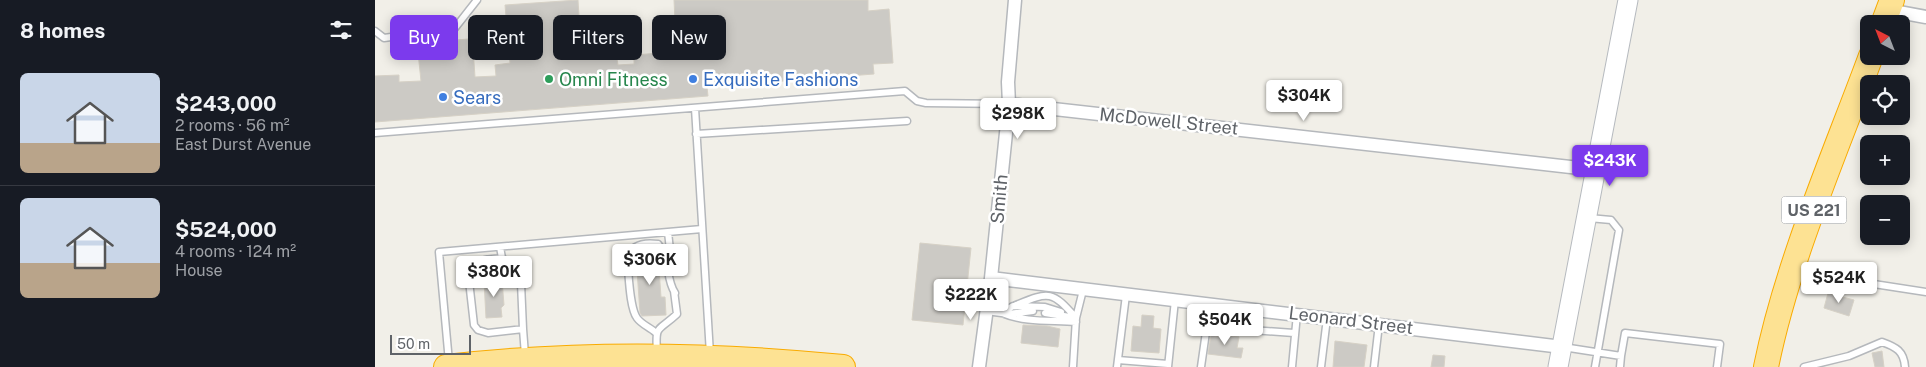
<!DOCTYPE html>
<html lang="en">
<head>
<meta charset="utf-8">
<style>
  :root { --surface:#171b24; --page:#242831; --text:#f1f3f6; --muted:#9ea1a6; --line:#363941; --accent:#7c3aed }
  body { margin:0; font-family:"Public Sans",sans-serif; background:var(--page); color:var(--text); height:100vh; display:flex; flex-direction:column; font-size:19px; white-space:nowrap }
  * { box-sizing:border-box; margin:0 }
  p { font-size:16px; color:var(--muted) }
  .icon { flex:none; width:28px; height:28px; fill:none; stroke:currentColor; stroke-width:2; stroke-linecap:round; stroke-linejoin:round }
  .map { position:relative; flex:1; overflow:hidden }
  .panel { display:flex; flex-direction:column; background:var(--surface); width:375px }
  .panel>* { flex:none }
  .top-card { position:absolute; left:15px; top:15px; width:475px; height:45px; display:flex; gap:10px }
  .needle { width:32px; rotate:318deg }
  .buttons { position:absolute; left:1485px; top:15px; display:grid; gap:10px }
  .buttons a { display:grid; place-items:center; width:50px; height:50px; border-radius:8px; background:var(--surface); box-shadow:0 2px 12px #0003; font-size:25px }
  .scale { position:absolute; left:15px; bottom:12px; width:81px; box-sizing:border-box; padding-left:5px; border:2px solid #5f6368; border-top:0; font-size:14px; line-height:18px; white-space:nowrap; color:#5f6368; -webkit-text-stroke:4px #fff; paint-order:stroke }
  .price { position:absolute; translate:-50% -42px; padding:0 11px; border-radius:5px; background:#fff; color:#222; font-size:16px; line-height:32px; filter:drop-shadow(0 1px 2px #0008) }
  .price::after { content:''; position:absolute; left:50%; top:30px; width:15px; height:11px; margin-left:-8px; background:inherit; clip-path:polygon(0 0,100% 0,50% 100%) }
  .price.selected { background:var(--accent); color:#fff }
  ul { padding:0; list-style:none }
  li { display:flex; align-items:center; gap:15px; height:125px; padding:0 20px }
  li+li { border-top:1px solid var(--line) }
  li span { display:grid; place-items:center; flex:none; width:140px; height:100px; border-radius:8px; color:#555 }
  li>.icon { margin-inline-start:auto }
  span .icon { width:60px; height:60px; fill:#fffc; stroke-width:1 }
  li b { font-size:21px }
  h2 { display:flex; justify-content:space-between; align-items:center; height:60px; padding:0 20px; font-size:21px }
  .chip { padding:0 18px; border-radius:8px; background:var(--surface); box-shadow:0 2px 12px #0003; font-size:18px; line-height:45px }
  .chip.selected { background:var(--accent); color:#fff }
  main { display:flex; flex:1; min-height:0 }
  .map>svg:first-child { display:block }
  .building { fill:#cccac5; stroke:#d6d1c6 }
  .lines { fill:none; stroke-linecap:round; stroke-linejoin:round }
  .lane-casing { stroke:#b5b8bc; stroke-width:9 }
  .street-casing { stroke:#b5b8bc; stroke-width:15 }
  .secondary-casing { stroke:#b6babf; stroke-width:21 }
  .highway-casing { stroke:#f9ab00; stroke-width:26 }
  .lane { stroke:#fff; stroke-width:6 }
  .street { stroke:#fff; stroke-width:12 }
  .secondary { stroke:#fff; stroke-width:19 }
  .highway { stroke:#fde293; stroke-width:24 }
  .leisure-dot { fill:#2e9e5b; stroke:#fff; stroke-width:2 }
  .shop-dot { fill:#3f7fe0; stroke:#fff; stroke-width:2 }
  .labels { text-anchor:middle; dominant-baseline:central; stroke-width:5; stroke-linejoin:round; paint-order:stroke }
  .shield { fill:#fff; stroke:#8f9295; stroke-width:1 }
  .shield-label { font-size:16px; font-weight:bold; fill:#5f6368 }
  .leisure-label { font-size:18px; fill:#27864d; stroke:#fff; text-anchor:start }
  .shop-label { font-size:18px; fill:#366cbe; stroke:#fff; text-anchor:start }
  .street-label { font-size:18px; fill:#5f6368; stroke:#fff }
</style>
</head>
<body>
<main>
<section class="panel">
<h2>8 homes<svg class="icon" aria-label="filters" viewBox="0 0 24 24"><path d="M4 7h16M4 17h16"/><circle cx="9" cy="7" r="2"/><circle cx="15" cy="17" r="2"/></svg></h2>
<ul>
<li><span style="background:linear-gradient(#c9d6e8 70%,#b9a48a 0)"><svg class="icon" aria-label="home" viewBox="0 0 24 24"><path d="M3 11l9-7 9 7M6 9v11h12V9"/></svg></span><div><b>$243,000</b><p>2 rooms · 56 m²</p><p>East Durst Avenue</p></div></li>
<li><span style="background:linear-gradient(#c9d6e8 65%,#b9a48a 0)"><svg class="icon" aria-label="home" viewBox="0 0 24 24"><path d="M3 11l9-7 9 7M6 9v11h12V9"/></svg></span><div><b>$524,000</b><p>4 rooms · 124 m²</p><p>House</p></div></li>
</ul>
</section>
<div class="map">
<svg width="1551" height="367" viewBox="0 0 1551 367">
  <rect width="100%" height="100%" fill="#f1efe8"/>
  <path class="building" d="M203,0l3,49 34,-2 3,18 16,-1v-9l39,-3v-10l27,-2 -1,-21 -24,2 -1,-21h194v11l21,-2 4,54 -20,1 1,10 -167,13 1,9 -333,26v-46l24,-1v7l22,-1 -4,-38 65,-5 1,9 -10,1 2,29 21,-1 -1,-11 15,-2 -5,-58z
    M545,243l51,5 -8,77 -51,-5z
    M283,254l3,43h4l1,18 -24,1 -2,-3 -4,-57z
    M127,280l2,25 -3,3 1,9 -16,1 -2,-37z
    M1453,293l26,7 -5,16 -25,-8z
    M767,315l12,1 -1,12 8,1 -2,24 -28,-2 2,-25 8,1z
    M648,325l24,1 13,3 -2,18 -37,-4z
    M836,335l8,2 1,-2 19,2 -2,11h6l-2,10 -33,-4z
    M960,341l32,4 -3,22h-31z
    M1507,351l2,16h-9l-3,-14z
    M1058,355l12,1 -1,11h-13z"/>
  <g class="lines">
    <g class="lane-casing">
      <path id="lane" d="M0,31l9,7 71,-10 22,-28
        M320,108l15,246
        M0,133l530,-42 12,10 9,2 83,1
        M321,134l211,-13
        M1214,218l22,2 8,10 -24,137
        M293,232l4,36
        M125,247l2,11c-15,1 -24,1 -34,14l6,53 4,5 10,3 35,-4 2,26
        M127,258l5,3 4,17 10,5 2,46
        M1421,272l130,20
        M641,305c34,-14 36,-14 60,13
        M611,311l23,3 24,-3
        M627,313l11,-7 32,1 16,5
        M627,313c24,10 49,7 74,9
        M670,313l31,5 -3,49
        M701,318l7,-28
        M281,333c-6,-6 -14,-8 -19,-15 -8,-11 -8,-45 -10,-60 5,-14 17,-16 31,-14 13,15 7,34 17,49
        M1188,347l58,9 -1,11
        M282,353c-2,-30 1,-21 20,-39l-3,-23
        M1246,356l4,-23 95,11 -3,23
        M743,360l50,4
        M74,362l-10,-110 263,-23
        M742,367l9,-72
        M793,367l7,-67
        M826,367l5,-35 5,-5 83,6
        M917,367l5,-53
        M946,367l6,-49
        M999,367l5,-43
        M1429,367l45,-11 33,-14c14,5 22,9 23,25"/>
    </g>
    <g class="street-casing">
      <path id="street" d="M1513,10l38,7
        M634,104l588,66
        M616,278l571,69
        M604,367l12,-89 18,-174 -1,-22 7,-82"/>
    </g>
    <g class="secondary-casing">
      <path id="secondary" d="M1183,367l70,-367"/>
    </g>
    <g class="highway-casing">
      <path id="highway" d="M1508,24l9,-24
        M71,367c131,-15 266,-13 397,0
        M1391,367c21,-104 68,-211 105,-311"/>
    </g>
    <use href="#lane" class="lane"/>
    <use href="#street" class="street"/>
    <use href="#secondary" class="secondary"/>
    <use href="#highway" class="highway"/>
  </g>
  <circle class="leisure-dot" cx="174" cy="79" r="5"/>
  <g class="shop-dot">
    <circle cx="318" cy="79" r="5"/>
    <circle cx="68" cy="97" r="5"/>
  </g>
  <g class="labels">
    <rect class="shield" x="1406.5" y="196.5" width="65" height="27" rx="4"/>
    <g class="shield-label">
      <text x="1439" y="210">US 221</text>
    </g>
    <g class="leisure-label">
      <text x="184" y="79">Omni Fitness</text>
    </g>
    <g class="shop-label">
      <text x="328" y="79">Exquisite Fashions</text>
      <text x="78" y="97">Sears</text>
    </g>
    <g class="street-label">
      <text transform="translate(794 121) rotate(6)">McDowell Street</text>
      <text transform="translate(624 199) rotate(-85)">Smith</text>
      <text transform="translate(976 320) rotate(7)">Leonard Street</text>
    </g>
  </g>
</svg>
<div class="buttons">
<a><svg class="needle" viewBox="-14 -14 28 28"><path d="M0-13l5 13h-10z" fill="#e53935"/><path d="M0 13l5-13h-10z" fill="#9ea1a6"/></svg></a>
<a><svg class="icon" aria-label="locate" viewBox="0 0 24 24"><circle cx="12" cy="12" r="6"/><path d="M12 2v4M12 18v4M2 12h4M18 12h4"/></svg></a>
<a>+</a>
<a>−</a>
</div>
<div class="scale">50 m</div>
<b class="price" style="left:929px;top:122px">$304K</b>
<b class="price" style="left:643px;top:140px">$298K</b>
<b class="price selected" style="left:1235px;top:187px">$243K</b>
<b class="price" style="left:275px;top:286px">$306K</b>
<b class="price" style="left:119px;top:298px">$380K</b>
<b class="price" style="left:1464px;top:304px">$524K</b>
<b class="price" style="left:596px;top:321px">$222K</b>
<b class="price" style="left:850px;top:346px">$504K</b>
<div class="top-card">
<a class="chip selected">Buy</a>
<a class="chip">Rent</a>
<a class="chip">Filters</a>
<a class="chip">New</a>
</div>
</div>
</main>
</body>
</html>
